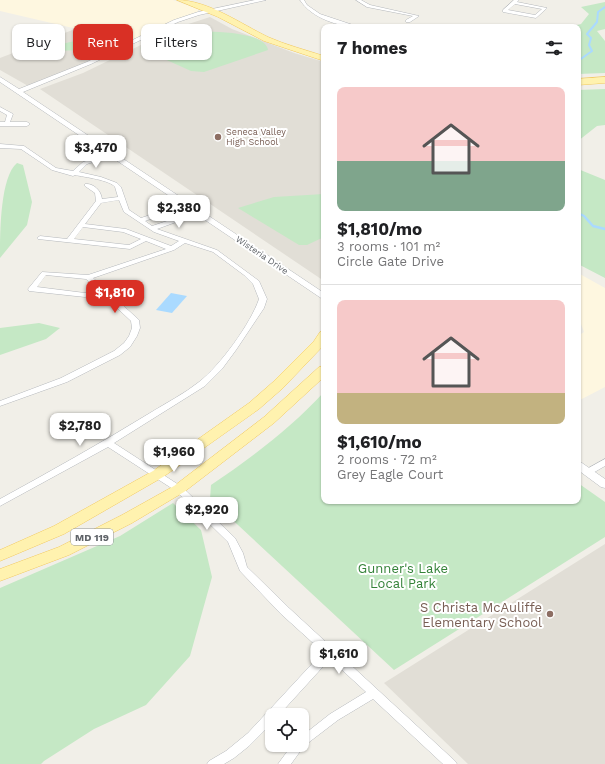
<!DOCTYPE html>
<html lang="en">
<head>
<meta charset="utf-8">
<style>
  :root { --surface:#fff; --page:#f6f6f6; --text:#202124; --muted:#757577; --line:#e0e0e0; --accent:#d93025 }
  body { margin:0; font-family:"Work Sans",sans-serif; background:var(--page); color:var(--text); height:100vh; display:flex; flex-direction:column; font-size:15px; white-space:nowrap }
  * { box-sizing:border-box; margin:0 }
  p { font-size:13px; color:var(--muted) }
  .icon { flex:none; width:22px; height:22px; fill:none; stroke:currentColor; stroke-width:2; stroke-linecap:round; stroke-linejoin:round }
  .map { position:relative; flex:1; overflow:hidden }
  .sheet { position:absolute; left:321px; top:24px; width:260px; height:480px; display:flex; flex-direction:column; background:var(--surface); border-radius:8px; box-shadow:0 1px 3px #0004 }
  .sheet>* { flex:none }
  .top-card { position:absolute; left:12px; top:24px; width:249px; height:36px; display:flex; gap:8px }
  .buttons { position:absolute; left:265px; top:708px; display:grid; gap:8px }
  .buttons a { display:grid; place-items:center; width:44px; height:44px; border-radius:8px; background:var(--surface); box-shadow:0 1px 3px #0004; font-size:20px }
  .price { position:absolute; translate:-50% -34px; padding:0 9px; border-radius:8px; background:#fff; color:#222; font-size:13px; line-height:26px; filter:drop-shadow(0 1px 2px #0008) }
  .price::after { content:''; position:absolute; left:50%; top:24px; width:12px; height:9px; margin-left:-6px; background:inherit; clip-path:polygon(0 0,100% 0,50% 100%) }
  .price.on { background:var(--accent); color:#fff }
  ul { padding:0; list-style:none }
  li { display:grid; align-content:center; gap:8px; height:212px; padding:0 16px }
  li+li { border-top:1px solid var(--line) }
  li span { display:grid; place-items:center; height:124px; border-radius:8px; color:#555 }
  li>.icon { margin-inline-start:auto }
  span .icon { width:72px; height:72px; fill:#fffc; stroke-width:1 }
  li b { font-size:17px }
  h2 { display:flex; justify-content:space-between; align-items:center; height:48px; padding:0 16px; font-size:17px }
  .chip { padding:0 14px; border-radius:8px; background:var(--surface); box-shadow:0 1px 3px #0004; font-size:14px; line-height:36px }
  .chip.on { background:var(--accent); color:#fff }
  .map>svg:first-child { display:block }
  .commercial { fill:#fef7e0 }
  .education { fill:#e1ded6 }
  .green { fill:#c5e8c5 }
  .water { fill:#aadaff }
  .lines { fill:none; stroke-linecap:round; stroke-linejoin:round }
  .stream-far1 { stroke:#aadaff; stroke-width:2 }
  .stream { stroke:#aadaff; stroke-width:2.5 }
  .minor-casing { stroke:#b5b8bc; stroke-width:1 }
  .tertiary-casing { stroke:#b5b8bc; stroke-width:1 }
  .primary-casing { stroke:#f2c960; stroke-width:1 }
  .minor { fill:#fff; fill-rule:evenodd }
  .tertiary { fill:#fff; fill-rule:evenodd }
  .primary { fill:#fff2af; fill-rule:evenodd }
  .education-dot { fill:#8d6e63; stroke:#fff; stroke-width:1.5 }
  .labels { text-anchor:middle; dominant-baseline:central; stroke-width:4; stroke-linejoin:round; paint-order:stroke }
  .far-education-label { font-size:9px; fill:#785e54; stroke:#fff; text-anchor:start }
  .far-street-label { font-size:9px; fill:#5f6368; stroke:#fff }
  .shield { fill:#fff; stroke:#8f9295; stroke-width:1 }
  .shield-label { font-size:10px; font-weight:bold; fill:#5f6368 }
  .near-park-label { font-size:13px; fill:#348238; stroke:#fff }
  .near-education-label { font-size:13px; fill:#785e54; stroke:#fff; text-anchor:end }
</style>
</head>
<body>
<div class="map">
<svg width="605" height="764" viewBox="0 0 605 764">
  <rect width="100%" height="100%" fill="#f1efe8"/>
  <path class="commercial" d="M0,0h173l25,9v5l-22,7 -43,21 -133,-31z
    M578,273l27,15v99l-27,14v-65l6,-4 -6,-16z"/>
  <path class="education" d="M210,17l22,12 62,24 30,9v219l-284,-192 43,-16 93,-45z
    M75,29l58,13 -13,7 -90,38 -30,-17v-12z
    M605,544v220h-137l-84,-81z"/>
  <path class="green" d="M605,2v27l-8,2 8,10v32l-27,1v-47h-9l12,-3 8,-10 -8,-7z
    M199,32c14,-1 67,0 69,18l-64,22 -13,-1 -51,-23 28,-11z
    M75,41l27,9 -13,6 -10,-1v-5l-22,1 -1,5 -23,2 -4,-1c15,-8 30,-13 46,-16z
    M605,89v36l-8,1 -19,15v-51z
    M17,163l6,2 9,37 -5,23 -27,33c0,-25 0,-81 17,-95z
    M578,169l27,11v98l-27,-14z
    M324,194v43l-17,8h-8l-61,-37 36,-11z
    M39,323l21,5 -14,11 -46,16v-27z
    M324,392v109h254v-18l27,19v35l-211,133 -184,-171 1,-14c40,-27 80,-57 113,-93z
    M173,503l28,27 11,47 -22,79 -44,49 -52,24 -50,32 -3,3h-41v-176l120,-52z"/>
  <path class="water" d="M171,293l16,3 -15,17 -16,-3z"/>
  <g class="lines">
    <path class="stream-far1" d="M578,61l14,-10 -3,-6 2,-7 -4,-4 10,-12 1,-10 7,-5"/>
    <path class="stream" d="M578,213l6,3 9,10 12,3"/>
    <g class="minor-casing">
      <path id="minor" d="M300,0h4l3,5 13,9 39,13c-20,0 -48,-9 -59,-27z
        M356,0h5l9,5 49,11 -9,6h-4v-2l7,-4 -46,-9z
        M514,0h5l-2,2 30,6 -11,10 -33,-6v-2zM515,4l27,5 -7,6 -27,-5z
        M0,107l13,7 -3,8h17l3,2 -3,2h-27v-4h5l2,-7 -7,-4z
        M0,144l24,2 32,22 17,3 10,-9 29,-9h4v2l-29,9 -8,8 22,5 16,6 4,4 8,23 12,8 45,-15h4v2l-45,16 7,5 45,-15h4v2l-44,16 60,21 42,31 8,18 -3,9 -28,42 -14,19 -17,17 -91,57 68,44 53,51 8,15 4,14 42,41 166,153 2,3h-14l-70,-65 -35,21 -34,26 -13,18h-13l14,-19h10v-9l28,-22 36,-22 -36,-33 -51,56h-7v8l-23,23 -15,12 -10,6h-17l2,-3 17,-10 22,-18 75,-81 -42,-38 -41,-43 -12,-29 -52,-51 -68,-44 -108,59v-7c51,-28 101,-56 150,-86 16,-10 34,-19 49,-31 21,-16 52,-59 60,-83l-6,-15 -9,-9 -31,-23 -28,-9 -11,7 -81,28 46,42 1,8 -3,8 -7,11 -10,8 -53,27 -67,24v-5l61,-23 53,-27 10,-8 5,-7 3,-8 -1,-7 -30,-28 -16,4 -56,-6 -1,-2 14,-17 46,3 78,-26 -20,-8 -16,8 -92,-10 -1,-1 3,-2 27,3 29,-38 -1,-8 -10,-7v-2c8,-1 16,6 17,15l16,-2c-1,-3 -2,-7 -3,-10 -5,-7 -31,-10 -40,-12l-2,1 -21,-6 -31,-21 -21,-1zM119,200l5,12 30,20 25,9 -8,5 -45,-17 -41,-5 16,-21zM83,227l40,5 18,7 -12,6 -55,-6zM46,275l40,4 11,10 -12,4 -48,-6z
        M605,459v7l-14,8h-6l-1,-2 1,-2z"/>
    </g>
    <g class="tertiary-casing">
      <path id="tertiary" d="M255,0h11l-67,15 -21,7 -87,42 -68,28 301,201v7l-324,-218v-5l19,12 68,-27 87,-42 24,-8z
        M578,461l4,2 23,16v9l-4,-1 -23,-17z"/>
    </g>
    <g class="primary-casing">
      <path id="primary" d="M177,0c31,0 64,24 91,37 18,8 38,13 56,19v5l-60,-20 -46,-24z
        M605,77v6l-27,2v-6z
        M324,331l-1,15 -40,42 -24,21 -96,68 -99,57 -64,27v-11l54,-24 99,-55 96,-68 24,-21 41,-41 6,-9z
        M324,366v11l-50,46 -90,69 -52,31 -63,32 -69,26v-12l59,-22 63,-32 52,-29 90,-69 55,-50z"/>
    </g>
    <use href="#minor" class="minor"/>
    <use href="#tertiary" class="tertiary"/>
    <use href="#primary" class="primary"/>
  </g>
  <g class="education-dot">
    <circle cx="218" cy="137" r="4"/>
    <circle cx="550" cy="614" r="4"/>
  </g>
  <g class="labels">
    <g class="far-education-label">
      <text x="226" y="132">Seneca Valley<tspan x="226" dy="10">High School</tspan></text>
    </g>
    <g class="far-street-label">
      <text transform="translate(262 255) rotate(34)">Wisteria Drive</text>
    </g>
    <rect class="shield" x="71" y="529" width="42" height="16" rx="3"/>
    <g class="shield-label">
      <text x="92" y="537">MD 119</text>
    </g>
    <g class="near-park-label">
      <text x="403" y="568">Gunner's Lake<tspan x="403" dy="15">Local Park</tspan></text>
    </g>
    <g class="near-education-label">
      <text x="542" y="607">S Christa McAuliffe<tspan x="542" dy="15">Elementary School</tspan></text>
    </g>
  </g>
</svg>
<div class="buttons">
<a><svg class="icon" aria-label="locate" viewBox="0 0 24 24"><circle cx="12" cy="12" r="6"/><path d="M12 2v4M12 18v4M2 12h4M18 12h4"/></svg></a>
</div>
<b class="price" style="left:96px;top:169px">$3,470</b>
<b class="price" style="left:179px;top:229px">$2,380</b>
<b class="price on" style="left:115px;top:314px">$1,810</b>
<b class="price" style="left:80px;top:447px">$2,780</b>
<b class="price" style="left:174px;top:473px">$1,960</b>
<b class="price" style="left:207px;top:531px">$2,920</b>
<b class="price" style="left:339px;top:675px">$1,610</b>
<div class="top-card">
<a class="chip">Buy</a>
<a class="chip on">Rent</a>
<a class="chip">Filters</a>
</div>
<section class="sheet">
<h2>7 homes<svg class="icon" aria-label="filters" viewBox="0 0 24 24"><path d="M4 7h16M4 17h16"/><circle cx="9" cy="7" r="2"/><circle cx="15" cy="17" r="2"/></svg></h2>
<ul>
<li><span style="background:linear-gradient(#f6c9c9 60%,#7fa58c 0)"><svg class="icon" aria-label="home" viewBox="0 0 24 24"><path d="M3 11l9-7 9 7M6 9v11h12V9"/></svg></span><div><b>$1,810/mo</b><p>3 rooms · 101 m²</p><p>Circle Gate Drive</p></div></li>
<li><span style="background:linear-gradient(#f6c9c9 75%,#c2b280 0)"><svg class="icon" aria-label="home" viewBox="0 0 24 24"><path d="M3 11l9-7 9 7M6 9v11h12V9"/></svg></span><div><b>$1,610/mo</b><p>2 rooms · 72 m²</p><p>Grey Eagle Court</p></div></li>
</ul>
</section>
</div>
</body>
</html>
